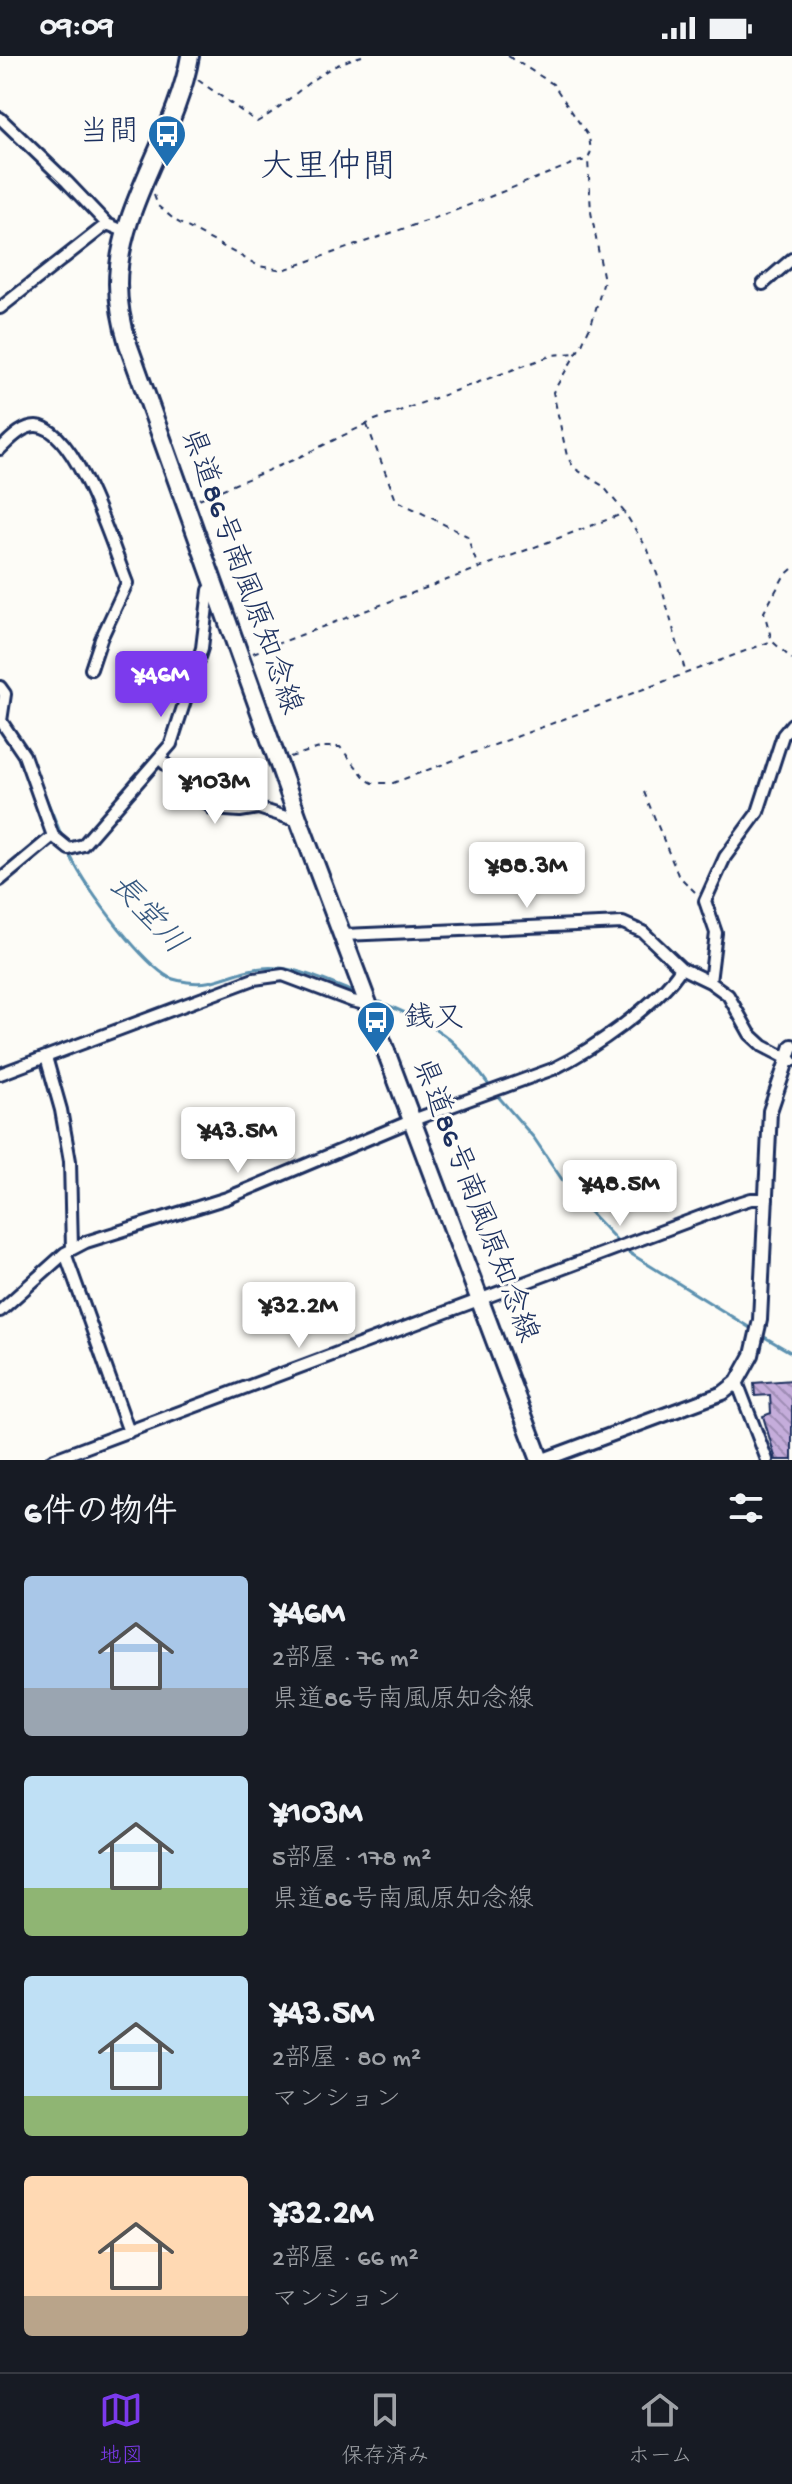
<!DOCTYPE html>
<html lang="ja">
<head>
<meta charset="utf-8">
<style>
  :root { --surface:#171b24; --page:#242831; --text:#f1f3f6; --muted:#9ea1a6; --line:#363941; --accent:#7c3aed }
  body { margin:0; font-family:"Gochi Hand","Klee One",sans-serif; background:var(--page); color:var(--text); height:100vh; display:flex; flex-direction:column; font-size:30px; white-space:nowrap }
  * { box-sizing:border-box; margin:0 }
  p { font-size:26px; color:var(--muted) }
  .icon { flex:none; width:44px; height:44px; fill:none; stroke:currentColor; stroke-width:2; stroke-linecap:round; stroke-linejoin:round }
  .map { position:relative; height:1404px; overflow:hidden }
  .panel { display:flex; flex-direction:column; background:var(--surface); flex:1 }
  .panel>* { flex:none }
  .price { position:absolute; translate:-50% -68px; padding:0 18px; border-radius:8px; background:#fff; color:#222; font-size:26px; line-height:52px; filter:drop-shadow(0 2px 4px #0008) }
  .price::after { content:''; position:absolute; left:50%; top:48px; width:24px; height:18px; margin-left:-12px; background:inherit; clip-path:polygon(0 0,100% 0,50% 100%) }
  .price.current { background:var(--accent); color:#fff }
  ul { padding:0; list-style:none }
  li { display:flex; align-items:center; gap:24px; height:200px; padding:0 24px }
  li span { display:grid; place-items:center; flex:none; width:224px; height:160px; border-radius:8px; color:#555 }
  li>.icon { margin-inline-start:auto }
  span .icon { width:96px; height:96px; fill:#fffc; stroke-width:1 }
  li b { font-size:34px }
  h2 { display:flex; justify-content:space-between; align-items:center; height:96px; padding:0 24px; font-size:34px }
  .status { display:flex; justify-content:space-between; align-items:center; height:56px; padding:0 40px; background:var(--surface); direction:ltr }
  .status svg { height:22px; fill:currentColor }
  .menu { display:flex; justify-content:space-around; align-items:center; height:112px; border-top:2px solid var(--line); background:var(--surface); font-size:22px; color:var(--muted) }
  .menu a { display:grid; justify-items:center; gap:4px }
  .menu .current { color:var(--accent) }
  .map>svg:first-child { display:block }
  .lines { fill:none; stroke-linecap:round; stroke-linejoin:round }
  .stream { stroke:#5b91b0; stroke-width:3 }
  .building { fill:url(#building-back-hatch); stroke:#1b2f5e; stroke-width:2 }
  .minor-casing { stroke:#1b2f5e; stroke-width:16 }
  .tertiary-casing { stroke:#1b2f5e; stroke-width:18 }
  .primary-casing { stroke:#1b2f5e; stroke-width:22 }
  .path { stroke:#1b2f5e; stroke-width:2; stroke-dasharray:6 6; stroke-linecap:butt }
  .minor { stroke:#fdfcf7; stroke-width:10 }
  .tertiary { stroke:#fdfcf7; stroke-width:12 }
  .primary { stroke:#fdfcf7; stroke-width:16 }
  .labels { text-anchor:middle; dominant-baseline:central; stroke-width:6; stroke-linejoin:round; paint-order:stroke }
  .poi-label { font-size:30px; fill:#1b2f5e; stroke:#fdfcf7; text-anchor:end }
  .street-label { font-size:30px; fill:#1b2f5e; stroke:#fdfcf7 }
  .water-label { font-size:32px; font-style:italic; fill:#365880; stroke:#fdfcf7 }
  .quarter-label { font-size:34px; fill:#1b2f5e; stroke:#fdfcf7 }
</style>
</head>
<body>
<div class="status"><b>09:09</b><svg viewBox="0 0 49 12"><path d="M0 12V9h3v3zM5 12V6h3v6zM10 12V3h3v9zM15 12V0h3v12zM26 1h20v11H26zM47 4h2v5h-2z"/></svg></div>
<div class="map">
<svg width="792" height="1404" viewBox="0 0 792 1404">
  <defs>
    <pattern id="building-back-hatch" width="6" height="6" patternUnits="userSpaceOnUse" patternTransform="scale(2)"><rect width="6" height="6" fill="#c5addb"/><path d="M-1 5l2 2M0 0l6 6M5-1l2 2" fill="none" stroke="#9f8db5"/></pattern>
  </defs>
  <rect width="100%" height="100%" fill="#fdfcf7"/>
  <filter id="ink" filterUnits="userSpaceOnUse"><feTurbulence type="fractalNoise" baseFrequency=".0125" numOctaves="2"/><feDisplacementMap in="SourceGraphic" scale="16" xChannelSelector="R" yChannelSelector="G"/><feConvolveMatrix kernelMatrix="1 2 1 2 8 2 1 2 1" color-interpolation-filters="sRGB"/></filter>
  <g filter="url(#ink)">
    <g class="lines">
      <path class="stream" d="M34,713l29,70
        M68,794c13,33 68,105 97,125 6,5 16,6 23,7 25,4 43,-9 66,-13 36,-7 67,11 100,23
        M380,946c59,25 73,33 111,86
        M496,1038l38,44 27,40 27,32 40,42 127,79
        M761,1279l31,18"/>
    </g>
    <path class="building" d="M792,1324v80h-16l-13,-44 8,-3 -1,-18 -15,1 -1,-13z"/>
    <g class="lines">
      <g class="minor-casing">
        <path id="minor" d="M0,62l67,64 40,42 19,8
          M763,228l29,-25
          M0,252l107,-84
          M0,393c10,-9 22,-23 36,-23 40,0 78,125 91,157l-26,56 -10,30
          M0,631l5,7 -4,27 23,34 29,81 16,13 14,-4 88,-101 31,-96 7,-58 6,-6
          M159,702l54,51 27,2 18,-3 34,11 6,-1
          M0,824l53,-44
          M344,879l279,-12 20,9 38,36 29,14 18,13 22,39 13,12 29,15
          M710,926l6,-49 -11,-32 20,-44 33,-45 25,-77 9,-11
          M46,1001l15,53 9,51 2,88
          M0,1018l254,-95 29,-4 69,26 18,4
          M65,1197l64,179
          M0,1255l65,-58 21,-11 141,-44 186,-78 140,-51c38,-19 106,-65 128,-101
          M737,1326l30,78
          M52,1404l677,-254 22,-7h16"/>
      </g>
      <g class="tertiary-casing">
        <path id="tertiary" d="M543,1404l180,-67 14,-11 15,-27 8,-35 10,-209 22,-65"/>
      </g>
      <g class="primary-casing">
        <path id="primary" d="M190,0c-13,78 -72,150 -72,228 0,21 4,40 10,60l170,474 242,642"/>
      </g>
      <path class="path" d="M508,0l45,28 36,53 2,14 -3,9 3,52 13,69 -12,41 -10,22 -29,48 14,64 7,12 29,18 22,27 23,37 12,32 26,92
        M198,24l59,42c41,-24 54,-52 105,-66
        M154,139l4,11 18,15 83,45 24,4 166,-57 128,-51 10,-2
        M367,369l29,75 71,36 11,31
        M199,443l94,-39 82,-40 178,-65 22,-2
        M792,513l-8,7 -20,36 8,29 20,18
        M253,597l372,-140
        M290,701l33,-10h17l27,33 6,3h20l379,-142
        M644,736l34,83 17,17"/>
      <use href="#minor" class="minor"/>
      <use href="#tertiary" class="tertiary"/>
      <use href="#primary" class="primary"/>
    </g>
  </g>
  <defs>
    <g id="bus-pin" transform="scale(2)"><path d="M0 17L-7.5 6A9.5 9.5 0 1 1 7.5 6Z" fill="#1f6fb2" stroke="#fdfcf7"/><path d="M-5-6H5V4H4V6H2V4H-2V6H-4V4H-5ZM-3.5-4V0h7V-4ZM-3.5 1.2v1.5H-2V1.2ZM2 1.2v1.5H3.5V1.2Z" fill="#fff"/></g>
  </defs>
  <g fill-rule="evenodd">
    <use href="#bus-pin" x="167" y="78"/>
    <use href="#bus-pin" x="376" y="964"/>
  </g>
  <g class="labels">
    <g class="poi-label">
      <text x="139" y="78">当間</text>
      <text x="404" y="964" text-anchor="start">銭又</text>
    </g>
    <g class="street-label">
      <text transform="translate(239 516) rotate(70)">県道86号南風原知念線</text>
      <text transform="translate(473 1145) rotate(69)">県道86号南風原知念線</text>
    </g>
    <g class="water-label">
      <text transform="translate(146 860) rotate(47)">長堂川</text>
    </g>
    <g class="quarter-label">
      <text x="328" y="114">大里仲間</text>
    </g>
  </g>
</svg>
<b class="price current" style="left:161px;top:663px">¥46M</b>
<b class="price" style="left:215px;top:770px">¥103M</b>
<b class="price" style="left:527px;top:854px">¥88.3M</b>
<b class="price" style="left:238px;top:1119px">¥43.5M</b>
<b class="price" style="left:620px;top:1172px">¥48.5M</b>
<b class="price" style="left:299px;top:1294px">¥32.2M</b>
</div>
<section class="panel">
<h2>6件の物件<svg class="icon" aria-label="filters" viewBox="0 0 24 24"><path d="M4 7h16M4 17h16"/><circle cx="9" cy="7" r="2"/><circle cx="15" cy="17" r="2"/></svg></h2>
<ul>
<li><span style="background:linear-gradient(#a9c7e8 70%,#9aa5b1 0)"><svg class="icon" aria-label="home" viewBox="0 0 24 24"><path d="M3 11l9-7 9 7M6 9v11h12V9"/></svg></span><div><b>¥46M</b><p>2部屋 · 76 m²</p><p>県道86号南風原知念線</p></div></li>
<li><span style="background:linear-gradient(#bfe0f5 70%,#8fb573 0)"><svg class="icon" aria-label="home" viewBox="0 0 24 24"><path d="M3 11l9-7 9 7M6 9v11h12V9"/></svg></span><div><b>¥103M</b><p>5部屋 · 178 m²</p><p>県道86号南風原知念線</p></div></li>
<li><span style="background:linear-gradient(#bfe0f5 75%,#8fb573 0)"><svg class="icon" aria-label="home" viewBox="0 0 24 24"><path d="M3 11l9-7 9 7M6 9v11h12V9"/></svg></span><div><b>¥43.5M</b><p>2部屋 · 80 m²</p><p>マンション</p></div></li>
<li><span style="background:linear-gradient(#ffd9b3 75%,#b9a48a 0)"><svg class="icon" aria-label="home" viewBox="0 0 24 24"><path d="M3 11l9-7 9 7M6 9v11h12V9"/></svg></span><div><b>¥32.2M</b><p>2部屋 · 66 m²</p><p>マンション</p></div></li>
</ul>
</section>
<nav class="menu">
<a class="current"><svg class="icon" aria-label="map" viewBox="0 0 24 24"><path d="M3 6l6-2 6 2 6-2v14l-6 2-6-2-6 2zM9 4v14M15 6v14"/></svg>地図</a>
<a><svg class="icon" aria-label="saved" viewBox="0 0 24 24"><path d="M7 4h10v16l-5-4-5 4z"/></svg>保存済み</a>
<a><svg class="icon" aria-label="home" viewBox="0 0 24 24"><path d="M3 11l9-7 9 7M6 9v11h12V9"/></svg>ホーム</a>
</nav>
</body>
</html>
